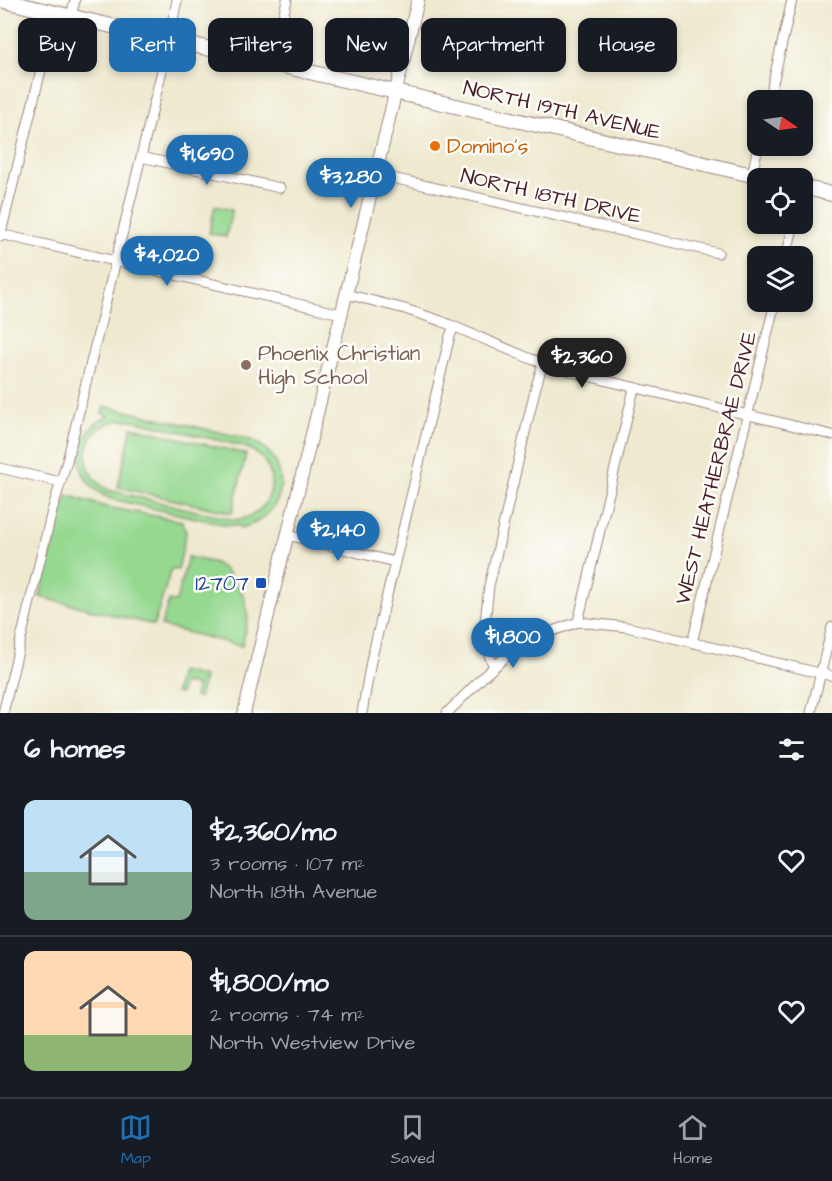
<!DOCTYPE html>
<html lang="en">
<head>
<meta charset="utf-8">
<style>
  :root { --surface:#171b24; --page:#242831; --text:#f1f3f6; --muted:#9ea1a6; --line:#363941; --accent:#1f6fb2 }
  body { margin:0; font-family:"Architects Daughter",sans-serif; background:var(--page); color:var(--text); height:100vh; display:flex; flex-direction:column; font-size:22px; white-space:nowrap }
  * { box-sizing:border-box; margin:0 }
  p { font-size:20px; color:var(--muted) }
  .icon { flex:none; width:33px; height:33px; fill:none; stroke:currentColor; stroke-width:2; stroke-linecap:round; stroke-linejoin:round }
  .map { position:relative; height:713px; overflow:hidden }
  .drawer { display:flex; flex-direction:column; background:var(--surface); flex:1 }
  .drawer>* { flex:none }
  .hud { position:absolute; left:18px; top:18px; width:796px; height:54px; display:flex; gap:12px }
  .needle { width:39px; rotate:103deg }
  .fabs { position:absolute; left:747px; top:90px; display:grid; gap:12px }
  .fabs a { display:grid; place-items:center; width:66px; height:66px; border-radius:12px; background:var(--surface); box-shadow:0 3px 9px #0003; font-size:30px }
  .price { position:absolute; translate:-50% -51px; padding:0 14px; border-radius:21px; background:var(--accent); color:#fff; font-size:20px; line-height:39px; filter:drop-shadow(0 2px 3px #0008) }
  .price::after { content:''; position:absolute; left:50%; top:36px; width:18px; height:14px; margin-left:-9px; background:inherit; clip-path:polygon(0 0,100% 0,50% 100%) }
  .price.current { background:#222; color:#fff }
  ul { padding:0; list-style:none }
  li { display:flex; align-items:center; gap:18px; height:150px; padding:0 24px }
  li+li { border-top:2px solid var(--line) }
  li span { display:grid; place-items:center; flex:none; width:168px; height:120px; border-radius:12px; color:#555 }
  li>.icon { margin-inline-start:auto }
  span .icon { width:72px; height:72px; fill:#fffc; stroke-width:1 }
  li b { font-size:26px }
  h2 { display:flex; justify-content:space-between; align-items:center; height:72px; padding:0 24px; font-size:26px }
  .chip { padding:0 21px; border-radius:12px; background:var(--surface); box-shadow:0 3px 9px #0003; font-size:21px; line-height:54px }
  .chip.current { background:var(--accent); color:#fff }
  .dock { display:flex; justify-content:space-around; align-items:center; height:84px; border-top:2px solid var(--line); background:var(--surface); font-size:16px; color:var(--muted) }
  .dock a { display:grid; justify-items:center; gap:3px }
  .dock .current { color:var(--accent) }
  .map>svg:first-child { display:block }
  .grass { fill:url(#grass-dots); stroke:#707c5e; stroke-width:1.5 }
  .garden { fill:#95d991; stroke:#707c5e; stroke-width:1.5; fill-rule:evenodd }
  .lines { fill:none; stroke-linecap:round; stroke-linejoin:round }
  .minor-casing { stroke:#9c847d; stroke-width:11 }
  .secondary-casing { stroke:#9c847d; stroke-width:14 }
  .primary-casing { stroke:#9c847d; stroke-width:16 }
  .minor { stroke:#fff; stroke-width:9 }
  .secondary { stroke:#fff; stroke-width:12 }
  .primary { stroke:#fff; stroke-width:14 }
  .food-dot { fill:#e8710a; stroke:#fdfcf7; stroke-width:2 }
  .education-dot { fill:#8d6e63; stroke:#fdfcf7; stroke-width:2 }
  .transit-dot { fill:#1a4fb4; stroke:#fdfcf7; stroke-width:2 }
  .labels { text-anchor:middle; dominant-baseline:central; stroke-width:5; stroke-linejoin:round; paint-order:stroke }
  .street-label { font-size:21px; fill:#4a1f2b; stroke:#fdfcf7 }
  .food-label { font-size:21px; fill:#c56008; stroke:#fdfcf7; text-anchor:start }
  .education-label { font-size:21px; fill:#785e54; stroke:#fdfcf7; text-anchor:start }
  .transit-label { font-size:21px; fill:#164399; stroke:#fdfcf7; text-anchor:end }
</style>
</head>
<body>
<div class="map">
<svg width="832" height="713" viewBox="0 0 832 713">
  <defs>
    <pattern id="grass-dots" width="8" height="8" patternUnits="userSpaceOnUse" patternTransform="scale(1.5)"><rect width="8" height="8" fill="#95d991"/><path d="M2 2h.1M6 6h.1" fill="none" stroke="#82ba7d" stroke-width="1.8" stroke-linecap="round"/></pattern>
  </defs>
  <rect width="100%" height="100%" fill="#fdfcf7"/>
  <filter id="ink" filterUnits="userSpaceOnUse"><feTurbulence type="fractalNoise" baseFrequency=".0167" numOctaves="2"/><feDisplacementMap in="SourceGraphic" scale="12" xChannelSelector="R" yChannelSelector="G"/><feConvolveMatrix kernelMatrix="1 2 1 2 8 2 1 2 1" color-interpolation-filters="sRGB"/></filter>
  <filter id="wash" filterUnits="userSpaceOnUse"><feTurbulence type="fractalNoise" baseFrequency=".008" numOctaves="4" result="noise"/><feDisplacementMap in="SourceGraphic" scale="24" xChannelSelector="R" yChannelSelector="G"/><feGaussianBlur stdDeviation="1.35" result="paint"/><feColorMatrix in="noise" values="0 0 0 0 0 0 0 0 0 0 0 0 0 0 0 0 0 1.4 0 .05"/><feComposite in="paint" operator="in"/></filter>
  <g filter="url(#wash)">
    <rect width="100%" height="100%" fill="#eee9cf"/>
    <path class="grass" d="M180,671l24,6 -5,21 -5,-1 2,-12 -13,-2 -3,11 -5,-1z"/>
    <path class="garden" d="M215,206l17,4 -6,27 -17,-4z
      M104,406l141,32c50,15 47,80 -5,90l-1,-2 -12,-1 -116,-26c-40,-16 -42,-66 -2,-83l-7,-3zM120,420h12l110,26c43,13 37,71 -8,74l-126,-30c-33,-19 -26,-64 12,-70z
      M132,427l114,27 -14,59 -114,-26z
      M67,495l39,12 76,14 4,11 -8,38 -7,-1 -17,56 -114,-28z
      M188,557l27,6 11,8 18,25 4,22 -6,28 -81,-20 8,-25 7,1z"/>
  </g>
  <g filter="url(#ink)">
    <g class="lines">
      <g class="minor-casing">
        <path id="minor" d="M71,17l4,-17
          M272,64l15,-64
          M769,100l23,-100
          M141,157l139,31
          M375,174l343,79
          M752,176l6,-30
          M0,234l341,80
          M0,237l55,-224
          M786,256l8,-32
          M346,294l59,15 36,12 90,38 52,16 249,60
          M0,468l60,14
          M287,535l108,27
          M578,622l56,-233
          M692,643l83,-341
          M494,667l-8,-19 -2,-16 5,-46 46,-196 8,-27
          M3,713l49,-202 15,-50 46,-189 52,-214 12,-58
          M362,713l9,-52 79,-325 4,-10
          M447,713l37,-37 25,-22 21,-15 48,-17 49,5 205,49
          M811,713l21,-86"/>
      </g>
      <g class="secondary-casing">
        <path id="secondary" d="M244,713l174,-713"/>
      </g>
      <g class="primary-casing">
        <path id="primary" d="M0,0l765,178
          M802,187l30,7"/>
      </g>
      <use href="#minor" class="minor"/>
      <use href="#secondary" class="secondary"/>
      <use href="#primary" class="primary"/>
    </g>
  </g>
  <circle class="food-dot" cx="435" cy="146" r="6"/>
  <circle class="education-dot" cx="246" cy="365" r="6"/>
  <rect class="transit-dot" x="255" y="577" width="12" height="12" rx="3"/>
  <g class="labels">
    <g class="street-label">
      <text transform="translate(562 110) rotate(13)">NORTH 19TH AVENUE</text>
      <text transform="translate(551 196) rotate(13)">NORTH 18TH DRIVE</text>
      <text transform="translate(716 468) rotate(-76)">WEST HEATHERBRAE DRIVE</text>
    </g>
    <g class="food-label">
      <text x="447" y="146">Domino's</text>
    </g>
    <g class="education-label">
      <text x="258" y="353">Phoenix Christian<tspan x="258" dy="24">High School</tspan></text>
    </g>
    <g class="transit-label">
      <text x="249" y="583">12707</text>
    </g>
  </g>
</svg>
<div class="fabs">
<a><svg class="needle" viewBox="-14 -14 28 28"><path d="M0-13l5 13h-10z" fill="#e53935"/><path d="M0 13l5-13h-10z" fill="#9ea1a6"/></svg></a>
<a><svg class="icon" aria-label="locate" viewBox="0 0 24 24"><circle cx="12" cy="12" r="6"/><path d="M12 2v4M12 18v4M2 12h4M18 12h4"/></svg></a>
<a><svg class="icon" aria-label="layers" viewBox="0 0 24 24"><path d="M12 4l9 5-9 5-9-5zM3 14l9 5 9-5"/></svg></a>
</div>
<b class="price" style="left:207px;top:186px">$1,690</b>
<b class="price" style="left:351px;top:209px">$3,280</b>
<b class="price" style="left:167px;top:287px">$4,020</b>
<b class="price current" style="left:582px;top:389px">$2,360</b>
<b class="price" style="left:338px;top:562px">$2,140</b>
<b class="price" style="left:513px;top:669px">$1,800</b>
<div class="hud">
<a class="chip">Buy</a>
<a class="chip current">Rent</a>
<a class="chip">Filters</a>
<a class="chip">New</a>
<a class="chip">Apartment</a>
<a class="chip">House</a>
</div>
</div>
<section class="drawer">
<h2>6 homes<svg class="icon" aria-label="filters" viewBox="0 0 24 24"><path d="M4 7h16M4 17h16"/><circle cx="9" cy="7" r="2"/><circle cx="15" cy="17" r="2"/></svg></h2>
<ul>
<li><span style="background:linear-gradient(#bfe0f5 60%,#7fa58c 0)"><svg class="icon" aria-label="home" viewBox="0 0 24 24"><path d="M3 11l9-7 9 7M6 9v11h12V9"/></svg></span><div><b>$2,360/mo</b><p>3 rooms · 107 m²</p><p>North 18th Avenue</p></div><svg class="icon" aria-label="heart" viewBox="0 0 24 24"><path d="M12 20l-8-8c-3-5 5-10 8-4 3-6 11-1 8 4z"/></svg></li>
<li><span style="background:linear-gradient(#ffd9b3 70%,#8fb573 0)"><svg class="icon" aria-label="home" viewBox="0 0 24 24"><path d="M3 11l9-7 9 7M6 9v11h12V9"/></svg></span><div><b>$1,800/mo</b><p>2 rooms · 74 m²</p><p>North Westview Drive</p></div><svg class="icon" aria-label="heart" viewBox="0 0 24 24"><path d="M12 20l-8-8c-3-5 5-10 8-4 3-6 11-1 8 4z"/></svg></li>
</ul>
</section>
<nav class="dock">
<a class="current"><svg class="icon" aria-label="map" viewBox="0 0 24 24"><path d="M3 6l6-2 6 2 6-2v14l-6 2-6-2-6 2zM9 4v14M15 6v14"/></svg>Map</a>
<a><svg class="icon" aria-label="saved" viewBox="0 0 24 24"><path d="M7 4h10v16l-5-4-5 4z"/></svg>Saved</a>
<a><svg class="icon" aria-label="home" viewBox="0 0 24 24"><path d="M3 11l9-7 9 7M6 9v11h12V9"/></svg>Home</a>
</nav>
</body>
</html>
